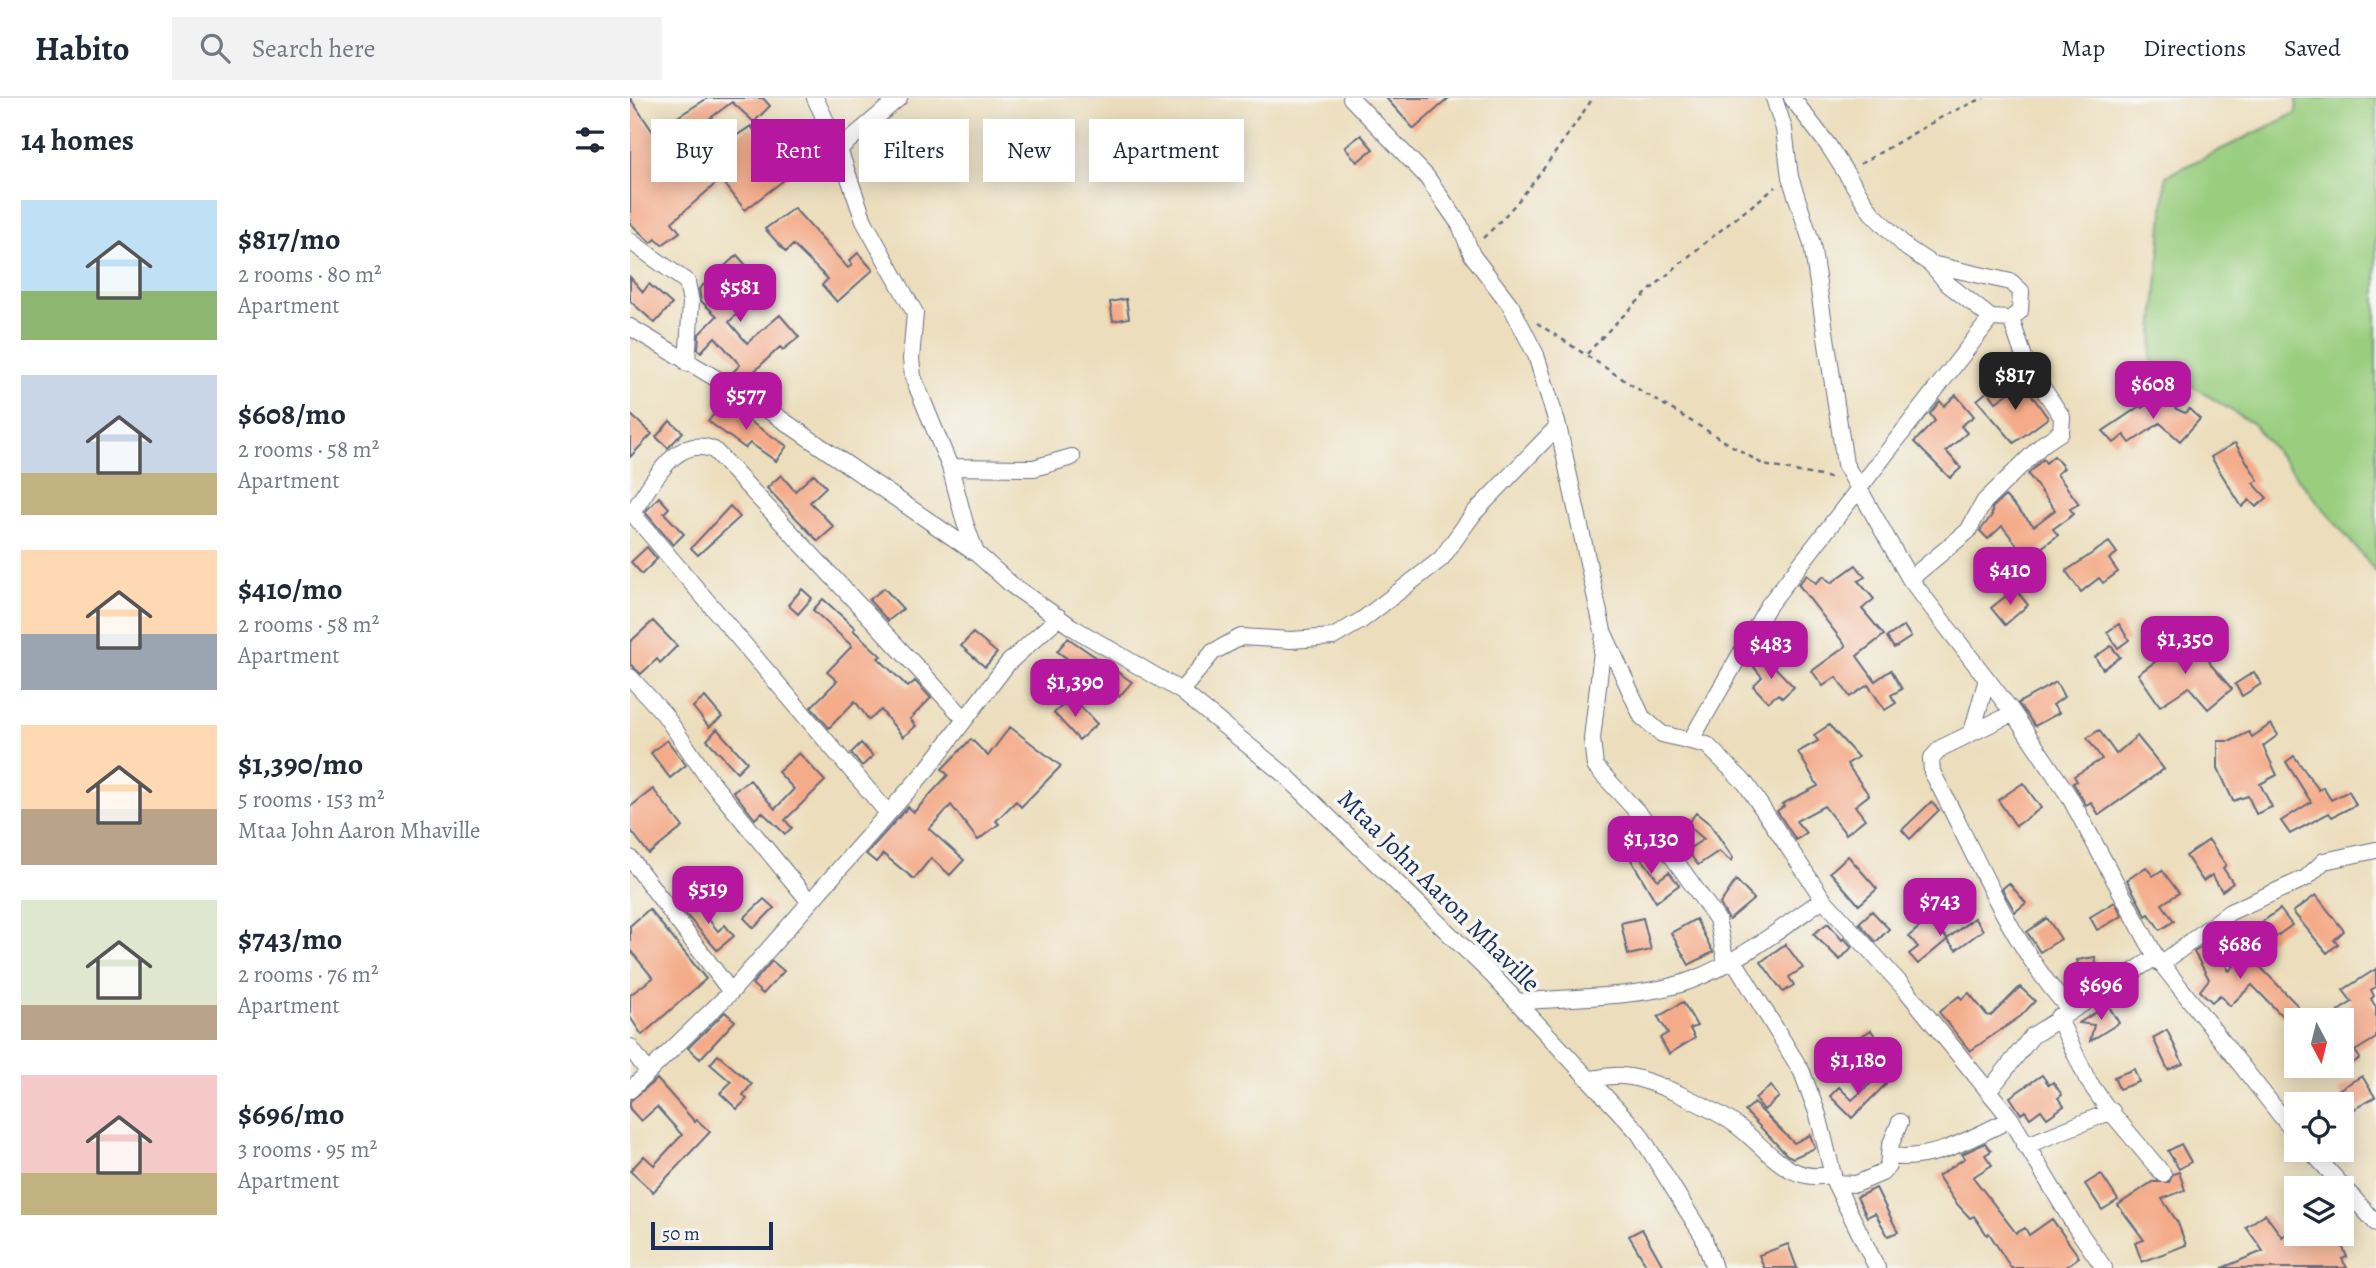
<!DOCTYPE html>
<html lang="en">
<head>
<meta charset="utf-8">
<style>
  :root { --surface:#fff; --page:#f2f2f3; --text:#1f2937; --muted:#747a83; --line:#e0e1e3; --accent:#b5179e }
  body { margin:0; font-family:Alegreya,serif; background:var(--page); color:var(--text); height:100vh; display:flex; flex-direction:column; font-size:26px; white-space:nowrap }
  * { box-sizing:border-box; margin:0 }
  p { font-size:23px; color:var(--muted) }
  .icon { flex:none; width:38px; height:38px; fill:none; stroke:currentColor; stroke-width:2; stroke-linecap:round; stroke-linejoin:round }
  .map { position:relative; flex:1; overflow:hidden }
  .details { display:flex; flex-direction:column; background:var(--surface); width:630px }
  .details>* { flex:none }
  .top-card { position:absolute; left:21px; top:21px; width:665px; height:63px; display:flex; gap:14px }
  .needle { width:46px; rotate:173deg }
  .controls { position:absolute; left:1654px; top:910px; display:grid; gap:14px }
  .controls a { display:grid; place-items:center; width:70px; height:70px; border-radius:0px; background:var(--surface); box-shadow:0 4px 18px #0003; font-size:35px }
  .scale { position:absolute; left:21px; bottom:18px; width:122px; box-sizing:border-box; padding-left:7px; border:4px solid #1b2f5e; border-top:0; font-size:19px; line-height:24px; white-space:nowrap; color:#1b2f5e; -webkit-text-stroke:5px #f6f6f2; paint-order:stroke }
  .price { position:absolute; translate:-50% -60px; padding:0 16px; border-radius:14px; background:var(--accent); color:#fff; font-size:23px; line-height:46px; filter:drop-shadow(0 2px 4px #0008) }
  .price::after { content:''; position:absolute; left:50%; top:42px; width:21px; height:16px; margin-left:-10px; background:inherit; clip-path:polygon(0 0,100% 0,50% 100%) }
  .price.on { background:#222; color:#fff }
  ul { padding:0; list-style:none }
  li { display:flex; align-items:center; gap:21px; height:175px; padding:0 21px }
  li span { display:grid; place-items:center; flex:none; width:196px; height:140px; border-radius:0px; color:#555 }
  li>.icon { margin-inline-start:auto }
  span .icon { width:84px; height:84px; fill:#fffc; stroke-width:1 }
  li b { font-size:30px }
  h2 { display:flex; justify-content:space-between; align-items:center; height:84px; padding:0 21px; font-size:30px }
  .pill { padding:0 24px; border-radius:0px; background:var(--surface); box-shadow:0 4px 18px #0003; font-size:24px; line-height:63px }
  .pill.on { background:var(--accent); color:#fff }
  header { display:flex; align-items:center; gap:42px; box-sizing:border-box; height:98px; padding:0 35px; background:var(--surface); border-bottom:2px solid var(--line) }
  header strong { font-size:33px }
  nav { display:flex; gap:38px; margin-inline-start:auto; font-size:24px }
  .search { width:490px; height:63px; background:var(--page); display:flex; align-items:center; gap:18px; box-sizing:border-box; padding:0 24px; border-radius:0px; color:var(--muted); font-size:26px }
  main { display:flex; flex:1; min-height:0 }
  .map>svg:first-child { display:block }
  .green { fill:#9ace7f; stroke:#5a7e6e; stroke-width:2 }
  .building { fill:#f4ab89 }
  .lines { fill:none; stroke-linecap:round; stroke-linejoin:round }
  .minor-casing { stroke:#646c7f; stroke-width:18 }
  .path { stroke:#646c7f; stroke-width:2.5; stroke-dasharray:5 5; stroke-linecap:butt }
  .minor { stroke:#fff; stroke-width:16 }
  .labels { text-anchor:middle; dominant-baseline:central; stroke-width:7; stroke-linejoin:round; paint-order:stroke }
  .street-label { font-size:26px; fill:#1b2f5e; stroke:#f6f6f2 }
</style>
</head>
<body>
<header>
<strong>Habito</strong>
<div class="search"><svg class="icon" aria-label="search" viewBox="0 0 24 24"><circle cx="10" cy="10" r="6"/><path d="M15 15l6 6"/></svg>Search here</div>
<nav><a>Map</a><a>Directions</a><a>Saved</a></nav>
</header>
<main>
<section class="details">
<h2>14 homes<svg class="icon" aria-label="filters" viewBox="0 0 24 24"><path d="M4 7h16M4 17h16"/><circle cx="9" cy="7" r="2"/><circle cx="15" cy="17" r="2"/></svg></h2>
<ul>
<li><span style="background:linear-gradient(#bfe0f5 65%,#8fb573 0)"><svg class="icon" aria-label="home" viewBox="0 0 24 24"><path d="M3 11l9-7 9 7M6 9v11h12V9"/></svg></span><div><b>$817/mo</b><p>2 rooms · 80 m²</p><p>Apartment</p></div></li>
<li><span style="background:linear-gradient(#c9d6e8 70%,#c2b280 0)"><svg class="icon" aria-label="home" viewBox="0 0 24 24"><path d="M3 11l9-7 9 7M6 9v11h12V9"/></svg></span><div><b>$608/mo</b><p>2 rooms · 58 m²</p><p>Apartment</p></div></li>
<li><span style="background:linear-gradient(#ffd9b3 60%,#9aa5b1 0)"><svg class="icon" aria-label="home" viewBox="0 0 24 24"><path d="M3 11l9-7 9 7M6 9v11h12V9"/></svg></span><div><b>$410/mo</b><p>2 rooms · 58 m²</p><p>Apartment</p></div></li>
<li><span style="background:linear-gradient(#ffd9b3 60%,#b9a48a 0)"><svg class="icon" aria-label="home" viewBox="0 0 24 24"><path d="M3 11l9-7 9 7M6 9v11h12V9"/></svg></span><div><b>$1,390/mo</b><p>5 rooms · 153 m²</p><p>Mtaa John Aaron Mhaville</p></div></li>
<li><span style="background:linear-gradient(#dfe7d0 75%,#b9a48a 0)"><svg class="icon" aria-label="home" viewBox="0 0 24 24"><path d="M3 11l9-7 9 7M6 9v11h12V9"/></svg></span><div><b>$743/mo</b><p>2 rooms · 76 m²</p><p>Apartment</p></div></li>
<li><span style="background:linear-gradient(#f6c9c9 70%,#c2b280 0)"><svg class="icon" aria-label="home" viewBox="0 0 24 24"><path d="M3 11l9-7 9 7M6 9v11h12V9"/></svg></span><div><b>$696/mo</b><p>3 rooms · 95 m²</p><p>Apartment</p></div></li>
</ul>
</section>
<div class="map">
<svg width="1746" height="1170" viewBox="0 0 1746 1170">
  <rect width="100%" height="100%" fill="#f6f6f2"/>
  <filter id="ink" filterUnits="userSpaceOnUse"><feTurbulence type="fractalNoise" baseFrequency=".0143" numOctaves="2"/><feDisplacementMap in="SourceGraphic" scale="14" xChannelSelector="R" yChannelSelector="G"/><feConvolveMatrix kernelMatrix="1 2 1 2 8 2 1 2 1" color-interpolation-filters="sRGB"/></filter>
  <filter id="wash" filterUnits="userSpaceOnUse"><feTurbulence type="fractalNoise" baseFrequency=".00686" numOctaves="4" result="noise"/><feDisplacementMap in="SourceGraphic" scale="28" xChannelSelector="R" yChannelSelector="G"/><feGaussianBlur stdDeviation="1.57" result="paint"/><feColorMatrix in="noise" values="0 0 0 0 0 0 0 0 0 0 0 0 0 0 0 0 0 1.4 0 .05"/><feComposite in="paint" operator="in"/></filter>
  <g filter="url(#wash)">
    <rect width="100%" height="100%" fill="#ecdebc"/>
    <path class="green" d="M1667,0h79v474l-123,-148 -102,-64 15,-184 130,-63z"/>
    <g id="blocks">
      <path class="building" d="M0,0l23,34 55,-34h55l7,8 -16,16 -22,-20 -23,17 21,21 21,-14 20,30 11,-7 15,21 -52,40 -24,-31 -49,43 8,10 -18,13 -6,-6 -5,4 -21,-20z
        M756,0h63l-35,31z
        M731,37l12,14 -16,13 -12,-15z
        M164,110l54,60 4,-3 -3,-4 9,-8 15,17 -36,32 -15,-17 6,-6 -35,-34 -7,7 -21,-23z
        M107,157l14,16 -28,23 17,17 -11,11 18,21 33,-28 19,22 -16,13 -3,-3 -37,35 -11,-9 8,-8 -25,-28 -14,15 -3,-3 1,-15 18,-18 -16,-15 -2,-12z
        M132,171l12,16 -12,10 -13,-15z
        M0,179l13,15 6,-8 23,20 -17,19 -25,-22z
        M496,201l3,19 -16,3 -3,-19z
        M1393,285l25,35 -34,25 -37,-43 11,-9 8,11z
        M1531,294l15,17 9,4 4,-4 11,10 -20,22 -20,-18 -30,20 -6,-8 -10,8 -11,-12 37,-25 2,2z
        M1326,297l18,21 -13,10 6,7 -21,18 15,17 -11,10 -36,-36 21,-21 -5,-7 10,-13 4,5z
        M93,306l64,42 -11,15 -26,-18 -5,5 -37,-27z
        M0,316l22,20 -22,23z
        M40,323l13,11 -15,16 -12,-11z
        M1605,345l23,37 -5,3 14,15 -11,9 -7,-7 -7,7 -31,-50z
        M1424,358l10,12 -7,6 22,30 -9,5 4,5 -21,15 5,6 -18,14 2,3 -34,26 -9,-11 22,-17 -19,-24 -14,13 -8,-8 12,-16v-7l13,-12 29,30 21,-16 -27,-36 15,-15 3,4z
        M184,376l12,13 -16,15 24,25 -16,14 -51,-53 14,-13 14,16z
        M29,399l10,11 -5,5 20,21 -11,11 -28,-33z
        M100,408l10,11 -42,38 -7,-7z
        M1479,444l8,11 -8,6 9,13 -15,11 -4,-5 -18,14 -15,-21z
        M17,449l10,12 -15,15 -11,-12z
        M1226,467l9,12 -7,4 16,18 -12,10 22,26 -27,21 18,25 16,-11 11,19 -11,6 5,8 -11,7 -17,-25 -18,12 -14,-20 -13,9 -11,-15 34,-25 -48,-62 9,-9 9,8 8,-7 7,7z
        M254,490l19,21 -15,12 -19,-21z
        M172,491l10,9 -14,16 -10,-9z
        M1385,491l13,16 -23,20 -14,-17z
        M193,501l32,29 -2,2 28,26 -3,2 30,29 7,-6 16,17 -21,21 6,7 -13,11 -22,-27 -12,10 -14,-19 -26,27 -18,-21 26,-26 -10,-9 25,-26 -39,-36z
        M23,523l24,25 -17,17 -3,-4 -16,15 -11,-10v-22z
        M1489,526l10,16 -11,8 -11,-16z
        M1274,528l7,11 -17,11 -7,-11z
        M343,535l24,20 -12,14 -24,-21z
        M438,540l64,44 -13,15 -62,-46z
        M1571,540l10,27 21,24 -24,20 -19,-22 -29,19 -22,-32 34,-24z
        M1481,548l9,11 -17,12 -8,-12z
        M1135,559l29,30 -12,11 -4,-4 -10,8 -15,-16 9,-9 -8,-10z
        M1624,574l7,12 -19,12 -7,-12z
        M1426,584l8,15 -11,8 6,8 -24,13 -17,-23z
        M75,599l17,20 -13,10 -16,-20z
        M442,599l25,27 -18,16 -25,-27z
        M1641,626l7,11 -15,11 14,29 -17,9 12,23 -16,7 -8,-18 -15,5 -15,-33v-27h13l18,-9 3,5z
        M1199,627l29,32 -11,7 22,31 -14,11 10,13 -19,15 -22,-28 -28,15 10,12 -10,7 -19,-29 7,-5 -2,-2 36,-18 -20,-34 20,-11 -4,-6z
        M380,629l51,39 -40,41 -5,-6 -20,20 3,3 -21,16 -27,-35 -22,24 35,31 -14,15 -19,-17 -17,21 -31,-25 -7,8 -10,-8 42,-47 6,5 34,-37 -6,-6 29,-30 17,17z
        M87,631l30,33 -10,10 -30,-32z
        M1469,632l17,24 21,-18 27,33 -65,46 -8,-13 -5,3 -13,-22 4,-2 -3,-5 28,-17 -15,-21z
        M37,642l19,25 -16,13 -19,-25z
        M231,645l12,13 -11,10 -11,-13z
        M169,655l26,28 -40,39 7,8 -7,6 -23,-22 -7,7 -22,-28 17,-11 25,29 19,-20 -16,-17z
        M1664,658l25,34 4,-3 8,13 18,-9 7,14 -24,12 -3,-4 -39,21 -9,-13 30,-19 -25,-40z
        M1393,685l18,25 -25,18 -18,-26z
        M23,691l30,38 -34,27 -19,-25v-22z
        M1301,704l8,8 -29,29 -8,-9z
        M1066,715l14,11 23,34 -2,3 -12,-10 -21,14 -11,-15 17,-11 -17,-14z
        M1579,742l17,25 -3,3 10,15 -11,8 -10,-16 -9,6 -17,-25z
        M999,744l29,38 11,-8 10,13 -23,17 -33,-56z
        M1218,758l29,33 -18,16 -29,-33z
        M1516,769l7,9 9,-6 17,23 -17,11 12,17 -14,9 -11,-16 -3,2 -19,-36z
        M1106,782l18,19 -25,21 -9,-16z
        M1316,784l12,13 -23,20 -12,-13z
        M1379,785l17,20 -11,9 -13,-23z
        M1686,797l28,36 -10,9 4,4 -11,9 -34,-41z
        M134,801l10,9 -20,20 -10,-10z
        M64,803l24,30 7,-6 9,11 -17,14 -35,-40z
        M1485,804l7,14 -25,14 -7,-13z
        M19,811l57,70 -64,56 -12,-18v-22l23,-17 -23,-28v-24z
        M1650,811l12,16 -22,16 -12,-16z
        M1242,813l17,18 -13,13 -17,-19z
        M1013,820l8,32 -23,5 -7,-32z
        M1300,820l17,21 27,-21 9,12 -27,20 -9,-10 -29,24 -9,-10 9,-7 -9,-11z
        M1417,820l14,21 -21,13 -13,-20z
        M1066,821l17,33 -24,13 -18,-32z
        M1198,825l14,17 2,-2 8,9 -12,13 -27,-26z
        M1581,843l18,30 18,-18 51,53 -13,13 -33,-34 -22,21 -10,-11 -8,7 -12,-11 9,-12 -15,-27z
        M1155,846l18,24 -14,9 5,8 -11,7 -22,-30z
        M1465,859l4,24 -17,3 -5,-24z
        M142,863l12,10 -21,23 -11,-10z
        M1746,871v18l-5,3 3,6 -3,3 5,8v31l-21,13 5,7 -18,12 1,-52 -5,-7 14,-9 -9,-12z
        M1390,889l15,14 -14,15 -51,35 -31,-39 20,-16 3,3 7,-6 18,22 4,1z
        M1053,904l14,24 -7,3 5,9 -26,16 -9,-16 8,-5 -10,-16z
        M1478,907l11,18 -29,18 4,-16 -15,-2z
        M95,914l10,9 -35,38 -12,-11z
        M1241,932l9,14 -18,11 -9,-13z
        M1537,932l16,34 -15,6 -15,-32z
        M1241,956l13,19 -14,9 -13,-19z
        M88,957l34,29 -9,11 4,4 -10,10 -17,-16 11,-11 -21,-18z
        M1504,971l5,13 -20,7 -5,-12z
        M1412,977l7,10 4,-3 9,13 -4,3 6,8 -17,12 -6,-8 -11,8 -5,-7 -4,3 -11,-17z
        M1249,978l7,8 -34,34 -22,-22 9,-9 13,13z
        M1732,978l13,21 -24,14 -13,-21z
        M27,981l38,43 2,-2 13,12 -57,60 -23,-21 14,-15 10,9 28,-30 -25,-28 -16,14 -11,-12v-8z
        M1141,988l8,11 -15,13 -9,-12z
        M1124,1005l40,40 16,-8 5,13 -22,10 -6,-3 -42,-44z
        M1355,1045l6,8 -6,4 7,10 -19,12 43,56 9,-5 4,7 23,-16 27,38 -15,11h-53l-22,-35 -2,2 -13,-19 -4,2 -14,-15 -18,-27 27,-18 -3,-4z
        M1551,1046l10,18 -12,7 -11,-18z
        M1549,1074l6,18 -23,9 16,24 8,22 -44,17 -7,-19 9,-3 -26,-35 34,-23h17l4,-8z
        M1471,1076l17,26 -16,10 -17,-26z
        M1246,1090l22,44 -10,4 -13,-23 -8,4 -10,-20z
        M1635,1116l17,23 4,-3h51l10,23 -5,2 5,9h-125l41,-17 -17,-24z
        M1012,1131l22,39h-16l-19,-32z
        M1158,1146l9,24h-33l-5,-13z"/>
    </g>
  </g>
  <g filter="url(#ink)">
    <use href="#blocks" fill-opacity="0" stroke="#646c7f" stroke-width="2"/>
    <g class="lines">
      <g class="minor-casing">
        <path id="minor" d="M185,0l24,51 25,72 51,92 -4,46 2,18 37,90 15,56 11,30 37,33 59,41 109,64 105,85 207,200 146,157 64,103 11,32
          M721,0l75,78 34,49 12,30 39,51 25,49 22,71 45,205 39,86 20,17 45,11 39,39 77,115 83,91 105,129 62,104 31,45
          M1144,0l10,31 6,48 22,67 33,220 65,115 103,134 56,83 87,161 140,178
          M1162,0l36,47 43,67 36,36 24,16 17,20 43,34 20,1 9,-8 1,-20 -10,-9 -80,-18
          M209,51l60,-51
          M0,143l57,41 4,20 -4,61
          M0,229l132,79 212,146
          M320,369l84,1 38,-11
          M2,415l255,299
          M0,417c21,-27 44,-83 84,-65l251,269
          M1280,481l58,-48 16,-29 59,-58 18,-12 1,-15 -36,-54 -15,-44
          M974,536l-12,105 3,27 57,62 65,91 9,43
          M0,579l34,37 44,64 101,123
          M551,593l32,-39 28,-15 50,3 42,-3 29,-17 79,-61 33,-46 84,-87
          M1383,615l-72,35 -10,11 1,13c43,79 76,170 138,238
          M1342,634l15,-53
          M1061,642l77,-134 223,-288
          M0,760l101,134
          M1103,861l69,113 16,43 17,68 42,85
          M1531,866l69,-52 76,-34 18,-17 52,-11
          M887,904c52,-5 128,-4 175,-22 47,-18 90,-52 131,-81
          M1428,919l29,62 18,26 58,69
          M0,949l18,25
          M959,981c11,-1 22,-4 33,-3 27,1 92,33 114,49 31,23 53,61 97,49
          M0,992l101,-98 197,-224 80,-105 51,-46
          M1358,994l44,-56 124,-79
          M1395,1048l87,-35
          M1680,1052l66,73
          M1261,1058c42,6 82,-19 120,-37
          M1205,1085l21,1 26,-11 6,-7 2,-20 10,-24"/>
      </g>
      <path class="path" d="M1230,66l89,-51 35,-15
        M853,140c44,-41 76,-91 110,-140
        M907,225l104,68 123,74 71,14
        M957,256c55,-63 123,-116 189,-167"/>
      <use href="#minor" class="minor"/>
    </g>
  </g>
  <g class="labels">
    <g class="street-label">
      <text transform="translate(809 793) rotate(45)">Mtaa John Aaron Mhaville</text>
    </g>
  </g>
</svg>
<div class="controls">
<a><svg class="needle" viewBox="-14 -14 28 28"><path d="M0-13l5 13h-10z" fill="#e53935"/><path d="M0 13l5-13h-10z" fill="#747a83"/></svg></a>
<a><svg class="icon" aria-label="locate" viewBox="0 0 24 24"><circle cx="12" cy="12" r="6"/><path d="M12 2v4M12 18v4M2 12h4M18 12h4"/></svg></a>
<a><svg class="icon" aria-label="layers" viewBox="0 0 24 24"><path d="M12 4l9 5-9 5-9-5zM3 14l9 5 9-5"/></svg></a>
</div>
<div class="scale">50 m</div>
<b class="price" style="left:110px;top:226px">$581</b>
<b class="price on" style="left:1385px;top:314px">$817</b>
<b class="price" style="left:1523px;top:323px">$608</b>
<b class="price" style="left:116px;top:334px">$577</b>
<b class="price" style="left:1380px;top:509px">$410</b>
<b class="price" style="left:1555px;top:578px">$1,350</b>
<b class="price" style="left:1141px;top:583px">$483</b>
<b class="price" style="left:445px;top:621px">$1,390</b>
<b class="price" style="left:1021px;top:778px">$1,130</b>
<b class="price" style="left:78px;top:828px">$519</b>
<b class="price" style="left:1310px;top:840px">$743</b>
<b class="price" style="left:1610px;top:883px">$686</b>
<b class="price" style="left:1471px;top:924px">$696</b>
<b class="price" style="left:1228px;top:999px">$1,180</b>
<div class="top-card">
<a class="pill">Buy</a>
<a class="pill on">Rent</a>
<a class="pill">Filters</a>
<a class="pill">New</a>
<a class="pill">Apartment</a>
</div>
</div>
</main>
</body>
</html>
